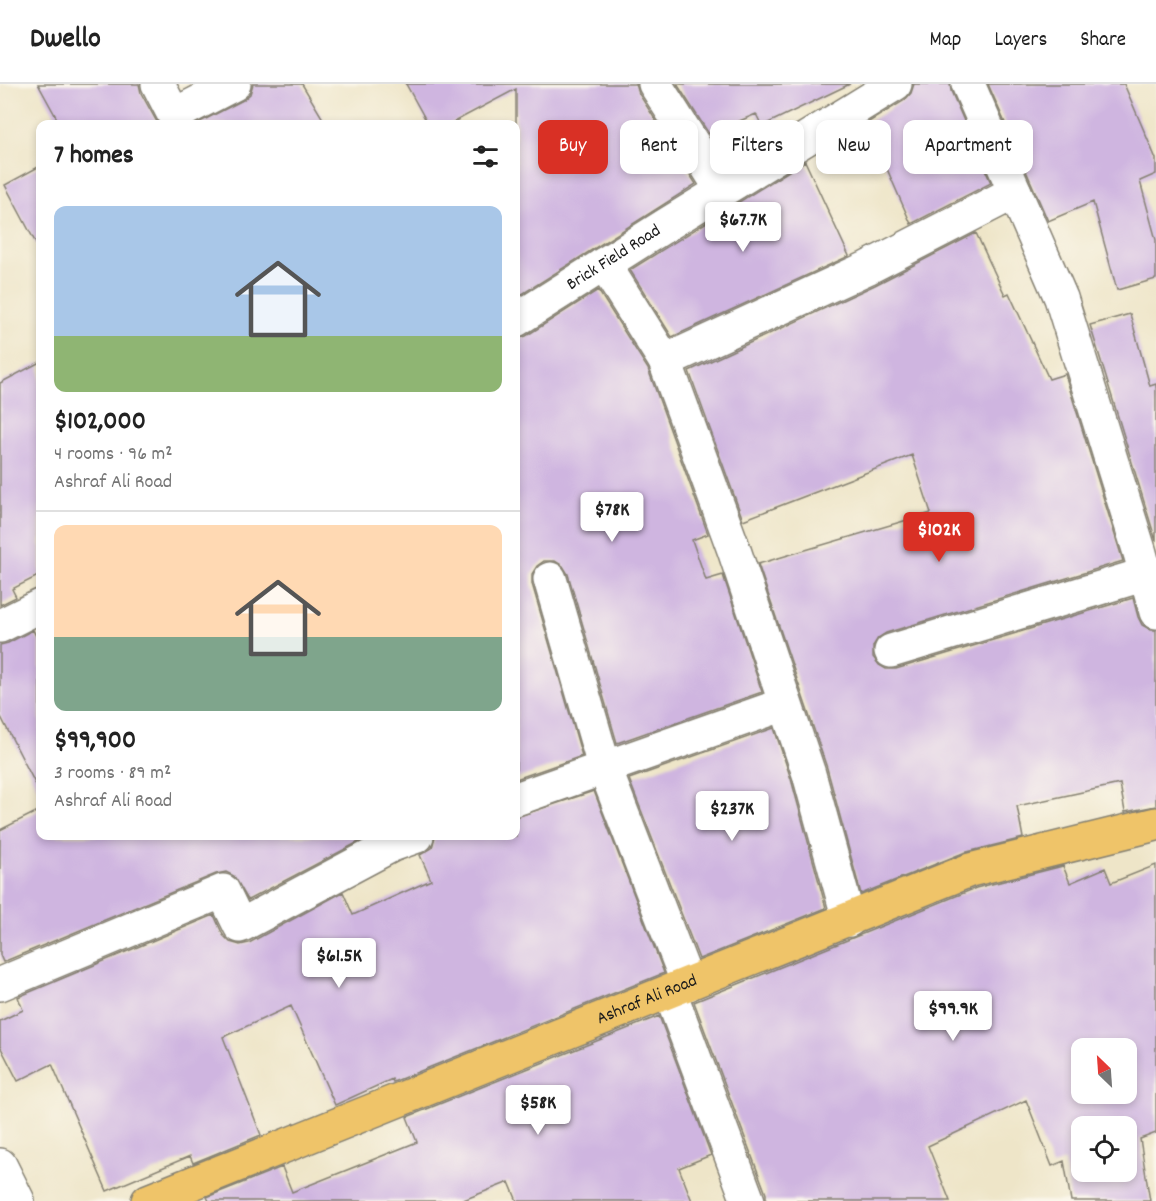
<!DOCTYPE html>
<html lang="en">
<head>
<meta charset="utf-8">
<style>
  :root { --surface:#fff; --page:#f6f6f6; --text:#222; --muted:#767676; --line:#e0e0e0; --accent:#d93025 }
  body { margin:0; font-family:Dekko,sans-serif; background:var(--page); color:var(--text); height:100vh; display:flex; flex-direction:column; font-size:22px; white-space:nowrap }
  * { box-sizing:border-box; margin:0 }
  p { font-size:20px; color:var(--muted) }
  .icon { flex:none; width:33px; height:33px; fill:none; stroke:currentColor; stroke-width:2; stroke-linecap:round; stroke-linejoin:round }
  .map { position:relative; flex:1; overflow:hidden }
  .sheet { position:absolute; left:36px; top:36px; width:484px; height:720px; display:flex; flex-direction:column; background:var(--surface); border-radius:12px; box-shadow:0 3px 9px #0003 }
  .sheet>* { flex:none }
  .hud { position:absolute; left:538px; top:36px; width:526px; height:54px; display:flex; gap:12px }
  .needle { width:39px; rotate:335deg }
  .tools { position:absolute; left:1071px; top:954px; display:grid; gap:12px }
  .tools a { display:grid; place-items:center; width:66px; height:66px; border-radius:12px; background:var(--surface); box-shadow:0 3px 9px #0003; font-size:30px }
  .price { position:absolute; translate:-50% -51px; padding:0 14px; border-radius:6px; background:#fff; color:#222; font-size:20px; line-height:39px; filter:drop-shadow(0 2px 3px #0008) }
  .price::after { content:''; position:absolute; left:50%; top:36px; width:18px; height:14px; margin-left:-9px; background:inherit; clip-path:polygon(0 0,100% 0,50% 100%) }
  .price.active { background:var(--accent); color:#fff }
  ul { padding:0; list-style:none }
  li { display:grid; align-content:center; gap:12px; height:318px; padding:0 18px }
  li+li { border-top:2px solid var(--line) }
  li span { display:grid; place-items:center; height:186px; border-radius:12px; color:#555 }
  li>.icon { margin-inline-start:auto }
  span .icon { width:108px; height:108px; fill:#fffc; stroke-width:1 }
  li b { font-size:26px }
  h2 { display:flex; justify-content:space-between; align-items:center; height:72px; padding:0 18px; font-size:26px }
  .chip { padding:0 21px; border-radius:12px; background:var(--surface); box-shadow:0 3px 9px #0003; font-size:21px; line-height:54px }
  .chip.active { background:var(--accent); color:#fff }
  header { display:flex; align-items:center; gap:36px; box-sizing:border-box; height:84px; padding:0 30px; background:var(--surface); border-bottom:2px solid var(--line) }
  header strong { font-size:28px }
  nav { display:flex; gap:33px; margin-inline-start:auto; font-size:21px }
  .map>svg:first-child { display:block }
  .building { fill:#cfb5e0; fill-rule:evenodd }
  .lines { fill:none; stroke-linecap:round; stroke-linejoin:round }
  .minor-casing { stroke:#858072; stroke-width:36 }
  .major-casing { stroke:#858072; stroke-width:36 }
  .minor { stroke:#fff; stroke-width:33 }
  .major { stroke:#efc469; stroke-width:33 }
  .labels { text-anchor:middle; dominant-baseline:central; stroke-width:4.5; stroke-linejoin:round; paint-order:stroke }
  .street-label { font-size:18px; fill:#1c1c1c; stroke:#fbf7ec }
</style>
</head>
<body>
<header>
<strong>Dwello</strong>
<nav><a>Map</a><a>Layers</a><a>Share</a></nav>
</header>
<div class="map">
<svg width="1156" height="1117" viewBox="0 0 1156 1117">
  <rect width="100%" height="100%" fill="#fbf7ec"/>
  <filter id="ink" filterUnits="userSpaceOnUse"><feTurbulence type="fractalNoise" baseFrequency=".0167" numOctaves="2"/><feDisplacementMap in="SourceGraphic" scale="12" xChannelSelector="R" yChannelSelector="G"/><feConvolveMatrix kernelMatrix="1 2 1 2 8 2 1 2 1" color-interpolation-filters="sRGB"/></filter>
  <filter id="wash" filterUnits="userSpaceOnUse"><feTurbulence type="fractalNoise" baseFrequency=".008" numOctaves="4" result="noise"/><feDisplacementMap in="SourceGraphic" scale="24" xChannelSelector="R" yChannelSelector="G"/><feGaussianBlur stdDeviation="1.35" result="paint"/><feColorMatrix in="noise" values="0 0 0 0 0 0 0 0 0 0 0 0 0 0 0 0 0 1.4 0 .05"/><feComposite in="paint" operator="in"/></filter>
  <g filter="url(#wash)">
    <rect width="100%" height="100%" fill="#eee5c8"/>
    <g id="blocks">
      <path class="building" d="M38,0h101l2,9 17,31h-98z
        M253,0h49l24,40h-130l47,-24 7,-6z
        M406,0h230l3,10 57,90 -180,114v-209l-66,35h-22z
        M677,0h173l-88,42 -6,-12 -47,20z
        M914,0h36l1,7 40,92 -80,41 -44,-101 38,-23 6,-7z
        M988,0h136l32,75v15l-16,7 16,59v39l-39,11 -24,-88 -45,19z
        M805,77l44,95 -177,81 -42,-67z
        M40,82v85l-35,-66z
        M976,149l29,62 4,-2 40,86 16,-5 58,187 -237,72 -8,5 -5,8v11l6,8 7,4h10l237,-71 5,19 4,8 9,5h5v176l-31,6 -5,-28 -103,22 6,32 -60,15 -102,41 -34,-126 -69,-204 173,-51 -19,-58 -169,65 -54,-149 186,-86z
        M598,206l50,79 60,165 -16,6 14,40 17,-5 39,117 -145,51 -49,-169 -5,-8 -8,-5h-11l-7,5 -5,8v10l50,172 -66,23v-440l10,-3z
        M1130,230l20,72 6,-2v157l-66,-216z
        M40,278v213l-28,14 4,8 -16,8v-222z
        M33,546l7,14v149l-40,-78v-70l8,-2z
        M774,644l17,51 35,129 -127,51 -70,-180z
        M594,707l70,182 -271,109 -1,-3 -57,26 -44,-99 -68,31 38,98 -68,28 -3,-7 -83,35 -55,-127 -34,17 -18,-35v-25l23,-11 -5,-13 196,-82 9,20 7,7 10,3 9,-2 94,-51 10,23 78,-35 -11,-25 12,-7 3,-12h81v-19z
        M40,726v26h330l-122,64 -14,-24 -8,-4 -10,2 -213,88 -3,-7v-125z
        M1156,781v268l-16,6 10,62h-79l-7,-40 -12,5 -26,-66 -98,46 22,55h-184v-7l-72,-192 282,-114 87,-22 7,17 35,-15 6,15zM1082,964h44v46h-44zM1082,1042h44v46h-44z
        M659,932l52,139 -32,13 13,33h-175l-8,-19 -48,19h-252l-2,-4 75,-30 10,25 125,-50 -10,-25z"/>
    </g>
  </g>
  <g filter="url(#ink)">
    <use href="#blocks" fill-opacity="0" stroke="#858072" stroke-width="1.5"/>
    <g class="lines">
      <g class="minor-casing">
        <g id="minor">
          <path d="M158,0l16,31 60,-31"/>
          <path d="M655,0l67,106"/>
          <path d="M968,0l93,214 79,255 16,59"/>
          <path d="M604,180l61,97 69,189 75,224 40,146"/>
          <path id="s1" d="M516,236l150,-95 229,-141"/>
          <path d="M665,277l202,-93 148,-76"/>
          <path d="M550,495l54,187 84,218"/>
          <path d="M0,542l40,-20"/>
          <path d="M891,567l255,-77"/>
          <path d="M516,715l269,-95"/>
          <path d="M0,900l223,-93 17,35 152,-81 25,-9"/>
          <path d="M670,908l78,209"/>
          <path d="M0,1081l18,36"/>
        </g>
      </g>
      <g class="major-casing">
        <g id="major">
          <path id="s2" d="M148,1117l822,-331 186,-46"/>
        </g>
      </g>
      <use href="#minor" class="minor"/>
      <use href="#major" class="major"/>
    </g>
  </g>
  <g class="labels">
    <g class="street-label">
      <text stroke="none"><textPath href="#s1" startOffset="116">Brick Field Road</textPath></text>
      <text stroke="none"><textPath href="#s2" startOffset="538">Ashraf Ali Road</textPath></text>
    </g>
  </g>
</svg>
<div class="tools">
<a><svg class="needle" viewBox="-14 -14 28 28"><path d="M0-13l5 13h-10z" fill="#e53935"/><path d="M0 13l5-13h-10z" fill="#767676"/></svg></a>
<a><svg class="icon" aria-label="locate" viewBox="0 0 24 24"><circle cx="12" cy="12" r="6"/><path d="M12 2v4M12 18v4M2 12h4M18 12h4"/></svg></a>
</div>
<b class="price" style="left:743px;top:169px">$67.7K</b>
<b class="price" style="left:612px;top:459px">$78K</b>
<b class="price active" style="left:939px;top:479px">$102K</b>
<b class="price" style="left:732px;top:758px">$237K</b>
<b class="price" style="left:339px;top:905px">$61.5K</b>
<b class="price" style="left:953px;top:958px">$99.9K</b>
<b class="price" style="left:538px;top:1052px">$58K</b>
<div class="hud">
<a class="chip active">Buy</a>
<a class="chip">Rent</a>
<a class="chip">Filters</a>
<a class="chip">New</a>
<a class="chip">Apartment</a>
</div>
<section class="sheet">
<h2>7 homes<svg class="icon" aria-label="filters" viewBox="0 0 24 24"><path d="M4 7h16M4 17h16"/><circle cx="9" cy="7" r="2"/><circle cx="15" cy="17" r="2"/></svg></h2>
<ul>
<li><span style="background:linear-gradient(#a9c7e8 70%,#8fb573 0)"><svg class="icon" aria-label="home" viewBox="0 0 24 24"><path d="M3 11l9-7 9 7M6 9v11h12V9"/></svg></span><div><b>$102,000</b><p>4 rooms · 96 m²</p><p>Ashraf Ali Road</p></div></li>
<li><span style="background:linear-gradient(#ffd9b3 60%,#7fa58c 0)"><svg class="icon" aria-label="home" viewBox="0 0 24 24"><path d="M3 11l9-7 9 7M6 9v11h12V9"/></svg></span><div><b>$99,900</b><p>3 rooms · 89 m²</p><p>Ashraf Ali Road</p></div></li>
</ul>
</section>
</div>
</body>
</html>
